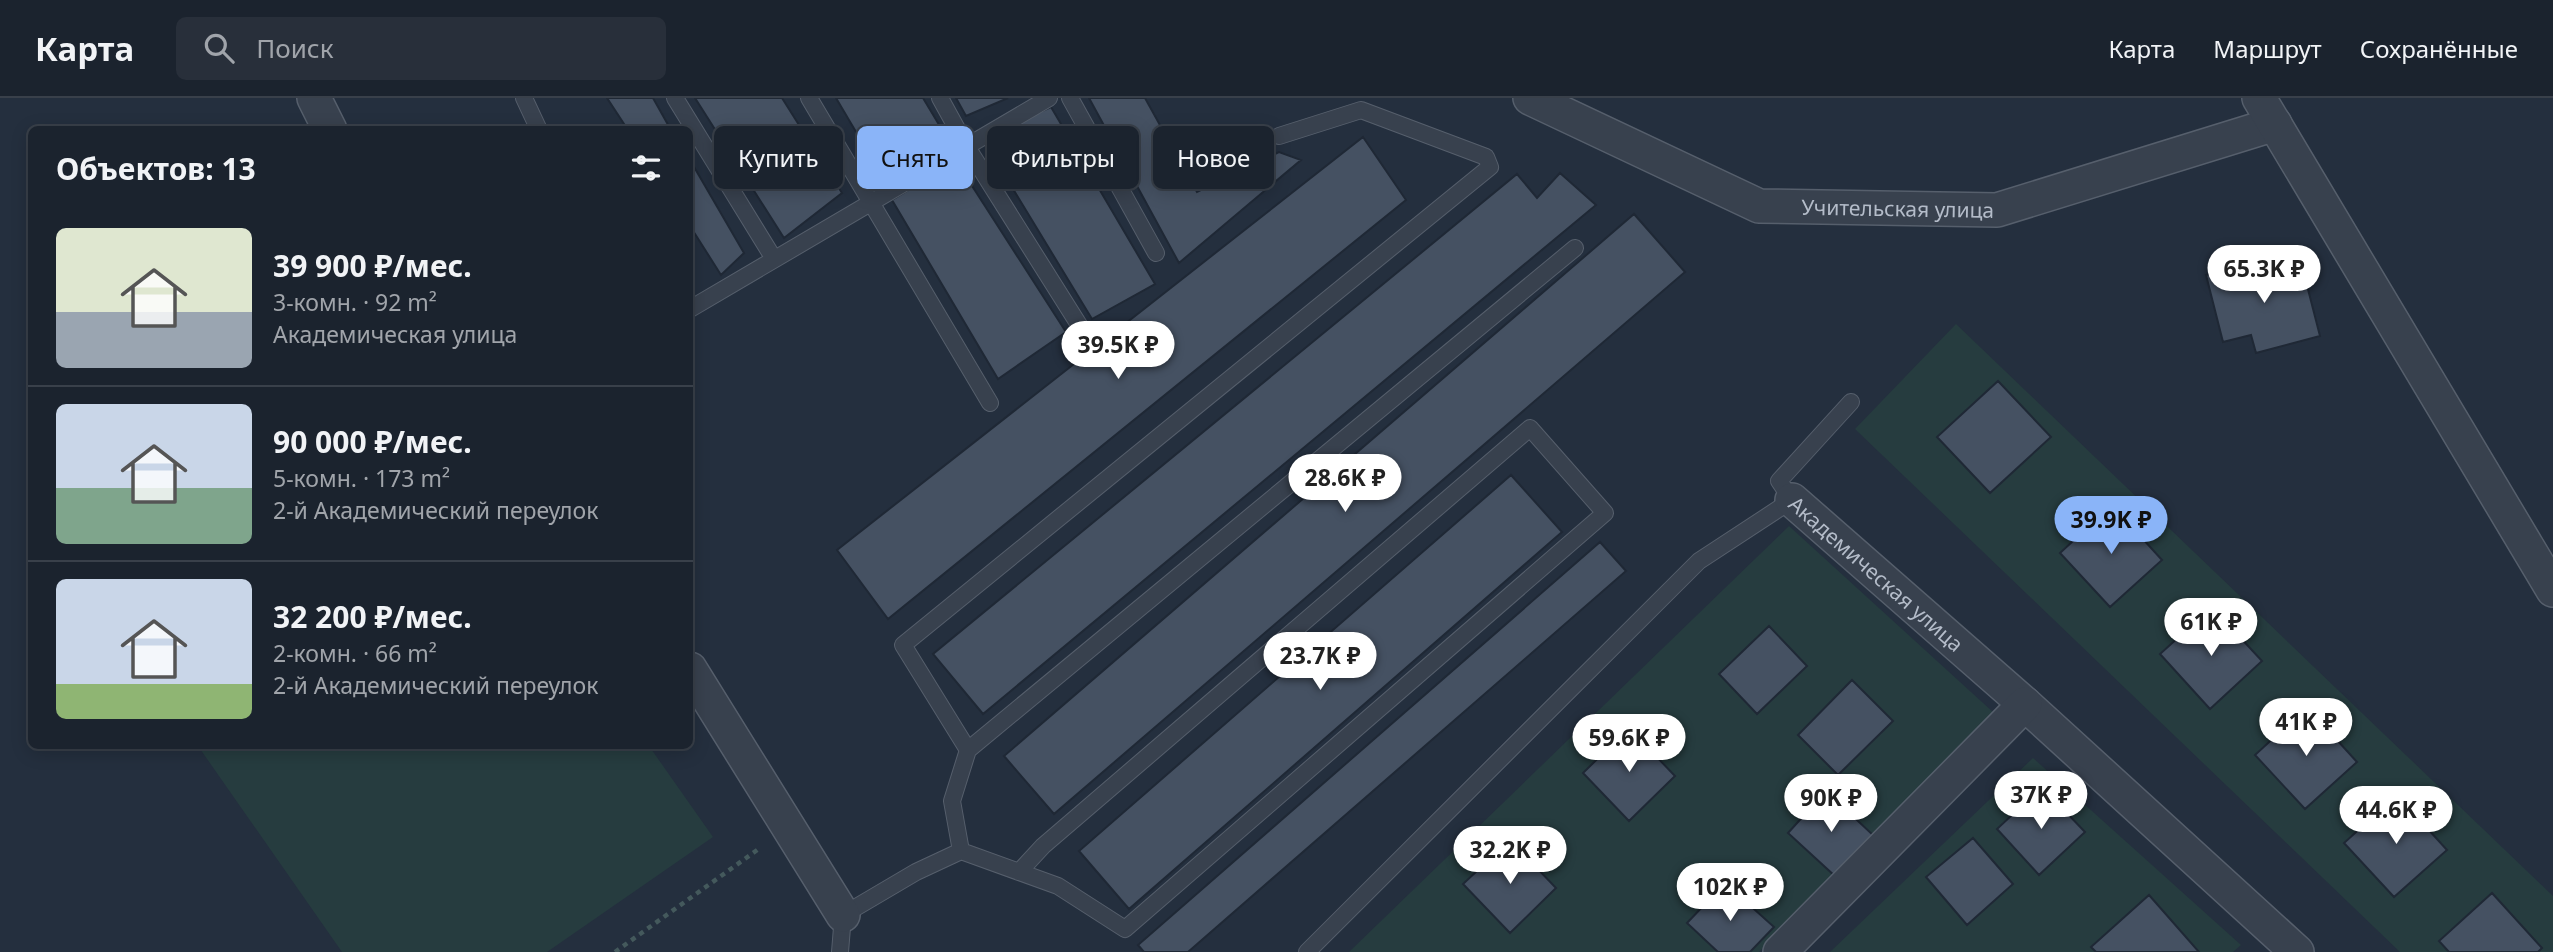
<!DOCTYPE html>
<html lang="ru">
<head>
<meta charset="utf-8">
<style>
  :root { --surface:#1b232e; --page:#282f3a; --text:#f1f3f6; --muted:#a0a4aa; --line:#39404a; --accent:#8ab4f8 }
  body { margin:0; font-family:"Noto Sans",sans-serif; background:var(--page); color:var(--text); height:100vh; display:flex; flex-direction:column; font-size:26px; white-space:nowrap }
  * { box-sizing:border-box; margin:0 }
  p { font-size:23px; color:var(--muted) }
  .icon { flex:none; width:38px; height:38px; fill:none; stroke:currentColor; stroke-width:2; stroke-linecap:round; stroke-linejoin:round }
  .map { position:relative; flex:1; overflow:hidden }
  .details { position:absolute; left:28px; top:28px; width:665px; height:623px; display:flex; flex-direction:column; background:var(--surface); border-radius:10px; box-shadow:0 4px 18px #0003,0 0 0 2px var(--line) }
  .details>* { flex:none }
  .guide { position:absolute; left:714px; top:28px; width:665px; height:63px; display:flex; gap:14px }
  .price { position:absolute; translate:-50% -60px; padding:0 16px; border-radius:24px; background:#fff; color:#222; font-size:23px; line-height:46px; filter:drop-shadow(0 2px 4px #0008) }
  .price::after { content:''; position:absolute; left:50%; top:42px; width:21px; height:16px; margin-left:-10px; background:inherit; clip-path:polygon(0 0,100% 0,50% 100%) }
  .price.active { background:var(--accent); color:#111 }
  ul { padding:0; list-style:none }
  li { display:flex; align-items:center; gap:21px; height:175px; padding:0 28px }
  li+li { border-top:2px solid var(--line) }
  li span { display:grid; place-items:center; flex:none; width:196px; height:140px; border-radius:10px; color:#555 }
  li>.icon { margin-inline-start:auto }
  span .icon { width:84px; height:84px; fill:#fffc; stroke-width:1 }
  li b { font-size:30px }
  h2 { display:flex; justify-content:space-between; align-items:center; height:84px; padding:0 28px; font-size:30px }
  .tag { padding:0 24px; border-radius:10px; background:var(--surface); box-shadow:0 4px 18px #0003,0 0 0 2px var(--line); font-size:24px; line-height:63px }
  .tag.active { background:var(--accent); color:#111 }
  header { display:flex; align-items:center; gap:42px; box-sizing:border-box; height:98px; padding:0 35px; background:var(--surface); border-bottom:2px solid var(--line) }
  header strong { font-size:33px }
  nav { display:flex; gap:38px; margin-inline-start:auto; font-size:24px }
  .search { width:490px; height:63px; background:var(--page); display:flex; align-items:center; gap:18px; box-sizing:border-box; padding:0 24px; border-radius:10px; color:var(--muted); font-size:26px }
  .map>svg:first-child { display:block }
  .green { fill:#263c3f }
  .building { fill:#455162; stroke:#1f2835; stroke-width:2 }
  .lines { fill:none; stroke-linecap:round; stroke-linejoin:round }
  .lane-casing { stroke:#565f6c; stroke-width:18 }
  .street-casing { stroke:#565f6c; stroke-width:36 }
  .path { stroke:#44595c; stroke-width:4.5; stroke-dasharray:5 5; stroke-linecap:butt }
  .lane { stroke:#38414e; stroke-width:16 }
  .street { stroke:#38414e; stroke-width:33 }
  .labels { text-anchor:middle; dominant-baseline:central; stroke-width:5; stroke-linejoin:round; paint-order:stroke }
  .street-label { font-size:21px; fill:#b4bcc9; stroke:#1d2633 }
</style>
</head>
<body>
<header>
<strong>Карта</strong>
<div class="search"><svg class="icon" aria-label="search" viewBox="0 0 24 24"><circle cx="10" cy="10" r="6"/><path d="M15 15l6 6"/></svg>Поиск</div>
<nav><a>Карта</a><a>Маршрут</a><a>Сохранённые</a></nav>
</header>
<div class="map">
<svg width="2553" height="854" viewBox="0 0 2553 854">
  <rect width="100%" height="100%" fill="#242f3e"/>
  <path class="green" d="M1956,226l597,572v56h-153l-545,-523z
    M1789,428l205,187 -235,239h-410z
    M198,648h451l64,91 -166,115h-205z
    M2033,660l208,187 -8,7h-403z"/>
  <path class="building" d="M607,0h46l18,32h-43z
    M695,0h87l60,95 -58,45z
    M836,0h87l24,40 -65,38z
    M956,0h52l-42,18z
    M1089,0h56l52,94 82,-40 22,8 -122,103z
    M1051,9l104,177 -63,35 -110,-181z
    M1363,39l43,63 -518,419 -51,-69z
    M690,62l54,93 -23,22 -31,-49z
    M956,63l110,171 -68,47 -106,-179z
    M1560,75l36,32 -613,509 -50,-60 584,-480 20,24z
    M1634,116l51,58 -631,542 -50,-58z
    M2259,164l2,10 40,-10 19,74 -64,17 -5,-18 -28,7 -17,-67z
    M1998,283l53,56 -61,56 -53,-56z
    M1511,377l51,57 -433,377 -50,-58z
    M2112,407l50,55 -52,47 -50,-54z
    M1600,444l26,29 -438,381h-44l-6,-7z
    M2212,509l50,54 -52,48 -50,-55z
    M1769,528l38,40 -50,48 -38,-40z
    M1852,582l41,41 -55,54 -40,-40z
    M2307,609l50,55 -52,47 -50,-54z
    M1629,630l46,48 -46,45 -46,-48z
    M2042,689l43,45 -46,43 -42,-46z
    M1826,693l48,45 -38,41 -48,-44z
    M2397,697l50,55 -53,47 -50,-54z
    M1973,740l40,46 -46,41 -41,-48z
    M1510,742l46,48 -46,45 -47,-49z
    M1725,785l49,44 -24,25h-32l-31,-29z
    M2492,795l50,55 -4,4h-89l-10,-11z
    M2149,797l50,57h-103l-5,-5z"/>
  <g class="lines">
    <g class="lane-casing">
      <path id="lane" d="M524,0l15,32
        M675,0l99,161
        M809,0l181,305
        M940,0l27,49 119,189
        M1070,0l86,155
        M690,211l359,-211
        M968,652l-65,-105 587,-478 -4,-10 -125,-47 -82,26
        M961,753l-9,-50 16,-51 607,-502
        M840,854l3,-37 73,-43 45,-21 97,35 67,43 480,-416 -75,-85 -487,418 -24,26
        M1307,854l392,-391 93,-61 -13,-19 72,-79"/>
    </g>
    <g class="street-casing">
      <g id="street">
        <path d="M314,0l16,32"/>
        <path id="s1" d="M1530,0l229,108 238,4 278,-86"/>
        <path d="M2259,0l294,492"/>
        <path id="s2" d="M1792,402l233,204 272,248"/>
        <path d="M690,571l153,246"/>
        <path d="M1780,854l245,-248"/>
      </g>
    </g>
    <path class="path" d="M615,854l145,-104"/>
    <use href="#lane" class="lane"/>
    <use href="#street" class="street"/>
  </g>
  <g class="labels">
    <g class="street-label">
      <text stroke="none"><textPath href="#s1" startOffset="392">Учительская улица</textPath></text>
      <text stroke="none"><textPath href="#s2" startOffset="112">Академическая улица</textPath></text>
    </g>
  </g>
</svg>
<b class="price" style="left:2264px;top:207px">65.3K ₽</b>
<b class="price" style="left:1118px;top:283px">39.5K ₽</b>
<b class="price" style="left:1345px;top:416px">28.6K ₽</b>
<b class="price active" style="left:2111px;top:458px">39.9K ₽</b>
<b class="price" style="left:2211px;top:560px">61K ₽</b>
<b class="price" style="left:1320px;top:594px">23.7K ₽</b>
<b class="price" style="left:2306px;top:660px">41K ₽</b>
<b class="price" style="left:1629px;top:676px">59.6K ₽</b>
<b class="price" style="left:2041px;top:733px">37K ₽</b>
<b class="price" style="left:1831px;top:736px">90K ₽</b>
<b class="price" style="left:2396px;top:748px">44.6K ₽</b>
<b class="price" style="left:1510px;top:788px">32.2K ₽</b>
<b class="price" style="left:1730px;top:825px">102K ₽</b>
<div class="guide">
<a class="tag">Купить</a>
<a class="tag active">Снять</a>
<a class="tag">Фильтры</a>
<a class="tag">Новое</a>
</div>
<section class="details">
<h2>Объектов: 13<svg class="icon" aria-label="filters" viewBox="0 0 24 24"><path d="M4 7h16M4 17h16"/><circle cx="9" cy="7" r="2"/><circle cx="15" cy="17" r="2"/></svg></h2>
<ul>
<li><span style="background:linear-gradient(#dfe7d0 60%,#9aa5b1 0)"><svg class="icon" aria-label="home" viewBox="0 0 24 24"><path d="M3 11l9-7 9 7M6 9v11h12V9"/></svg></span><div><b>39 900 ₽/мес.</b><p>3-комн. · 92 m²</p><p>Академическая улица</p></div></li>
<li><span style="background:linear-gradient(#c9d6e8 60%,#7fa58c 0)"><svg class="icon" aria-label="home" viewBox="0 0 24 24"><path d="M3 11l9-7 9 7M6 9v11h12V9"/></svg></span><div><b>90 000 ₽/мес.</b><p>5-комн. · 173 m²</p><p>2-й Академический переулок</p></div></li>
<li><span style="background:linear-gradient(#c9d6e8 75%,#8fb573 0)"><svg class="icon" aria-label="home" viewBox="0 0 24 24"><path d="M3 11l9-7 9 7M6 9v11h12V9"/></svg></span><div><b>32 200 ₽/мес.</b><p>2-комн. · 66 m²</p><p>2-й Академический переулок</p></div></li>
</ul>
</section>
</div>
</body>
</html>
